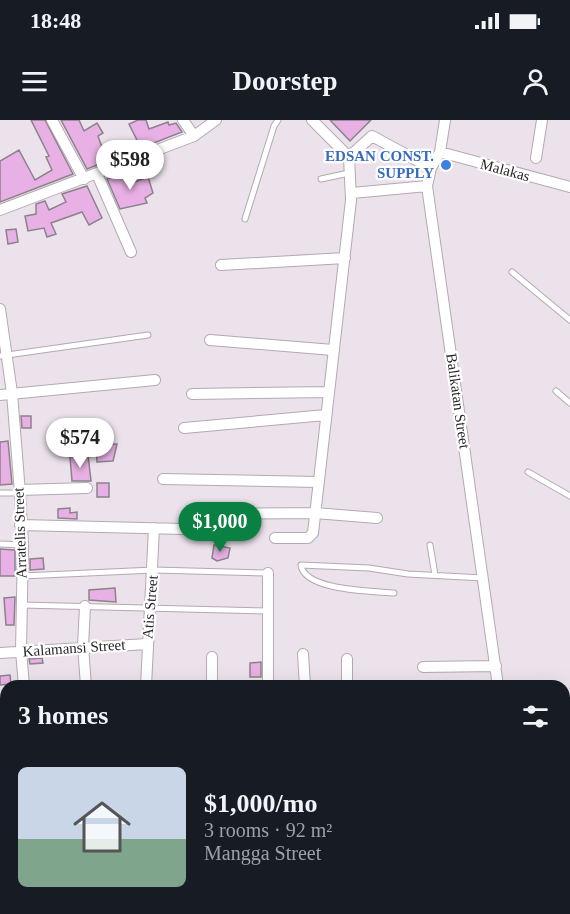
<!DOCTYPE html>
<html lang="en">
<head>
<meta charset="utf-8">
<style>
  :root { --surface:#171b24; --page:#242831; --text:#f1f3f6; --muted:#9ea1a6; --line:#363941; --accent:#0b8043 }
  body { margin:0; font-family:Georgia,serif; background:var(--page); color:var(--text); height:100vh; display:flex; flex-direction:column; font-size:22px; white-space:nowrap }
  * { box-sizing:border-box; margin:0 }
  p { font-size:20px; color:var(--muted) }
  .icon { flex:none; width:33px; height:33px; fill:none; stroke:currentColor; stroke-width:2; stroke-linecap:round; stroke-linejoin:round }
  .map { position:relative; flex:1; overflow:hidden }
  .details { position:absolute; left:0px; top:560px; width:570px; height:236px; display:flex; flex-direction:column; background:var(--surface); border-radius:18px 18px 0 0; box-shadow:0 6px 24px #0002 }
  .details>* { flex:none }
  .price { position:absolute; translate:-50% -51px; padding:0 14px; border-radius:21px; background:#fff; color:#222; font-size:20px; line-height:39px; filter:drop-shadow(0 2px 3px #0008) }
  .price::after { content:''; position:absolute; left:50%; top:36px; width:18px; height:14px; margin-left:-9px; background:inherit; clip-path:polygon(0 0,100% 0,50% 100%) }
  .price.current { background:var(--accent); color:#fff }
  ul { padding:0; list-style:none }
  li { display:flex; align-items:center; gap:18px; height:150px; padding:0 18px }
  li+li { border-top:2px solid var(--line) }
  li span { display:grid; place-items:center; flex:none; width:168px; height:120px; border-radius:9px; color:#555 }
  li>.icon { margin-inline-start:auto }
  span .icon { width:72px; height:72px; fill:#fffc; stroke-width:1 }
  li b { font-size:26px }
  h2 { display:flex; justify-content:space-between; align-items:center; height:72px; padding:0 18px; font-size:26px }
  .status { display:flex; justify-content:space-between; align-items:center; height:42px; padding:0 30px; background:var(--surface); direction:ltr }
  .status svg { height:16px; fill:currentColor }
  header { display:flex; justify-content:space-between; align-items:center; height:78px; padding:0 18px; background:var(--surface); font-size:27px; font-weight:600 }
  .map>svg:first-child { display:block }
  .building { fill:#e8b0e4; stroke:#8b828a; stroke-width:1.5 }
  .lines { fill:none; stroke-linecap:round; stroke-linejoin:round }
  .service-casing { stroke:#b3a9b2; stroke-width:7 }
  .minor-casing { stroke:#b3a9b2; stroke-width:12 }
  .tertiary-casing { stroke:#b3a9b2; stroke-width:14 }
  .secondary-casing { stroke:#b3a9b2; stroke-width:16 }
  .service { stroke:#fff; stroke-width:5 }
  .minor { stroke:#fff; stroke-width:10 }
  .tertiary { stroke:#fff; stroke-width:12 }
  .secondary { stroke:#c1eee3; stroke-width:15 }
  .shop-dot { fill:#3f7fe0; stroke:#fff; stroke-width:2 }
  .labels { text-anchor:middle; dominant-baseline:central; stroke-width:4.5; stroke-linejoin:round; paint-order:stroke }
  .shop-label { font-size:15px; font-weight:bold; fill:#366cbe; stroke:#fff; text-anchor:end }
  .street-label { font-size:15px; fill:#292629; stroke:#fff }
</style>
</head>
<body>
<div class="status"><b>18:48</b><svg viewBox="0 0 49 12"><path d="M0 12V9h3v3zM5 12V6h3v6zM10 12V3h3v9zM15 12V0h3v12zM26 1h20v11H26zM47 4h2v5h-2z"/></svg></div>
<header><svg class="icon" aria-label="menu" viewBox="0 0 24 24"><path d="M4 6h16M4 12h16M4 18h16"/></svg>Doorstep<svg class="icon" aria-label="person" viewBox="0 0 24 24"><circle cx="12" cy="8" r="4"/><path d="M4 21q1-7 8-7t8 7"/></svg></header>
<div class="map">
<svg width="570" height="794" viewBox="0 0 570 794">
  <rect width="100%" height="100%" fill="#ece2eb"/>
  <path class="building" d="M31,0h14l28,54 -73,28v-41l19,-11 16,30 17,-10 -6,-13 3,-1z
    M61,0h18l5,11 13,-8 6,10 -5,3 9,25 -20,8z
    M138,0h8l3,9 19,-7 1,3 7,-2 6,9 -41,16 -12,-24z
    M330,0h41l-21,21z
    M125,52l4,12 19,-7 5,16 -8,5 2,5 -27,6 -13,-30z
    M87,66l15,32 -13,7 -7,-13 -31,11 5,11 -9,3 -3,-9 -16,3 -3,-15 11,-2v-10l9,-3 4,9 17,-8 -4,-8z
    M16,109l2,13 -10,2 -2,-14z
    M21,296h10v12h-9z
    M8,321l4,43 -12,1v-43z
    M117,324l-4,17 -16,1 -1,-17z
    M88,335l3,26h-19l-2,-24z
    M97,363h12v14h-12z
    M70,388v5l7,-1v7l-19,-1v-9z
    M214,425l16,3 -2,10 -11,3 -5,-3z
    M0,429l15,1v26h-15z
    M43,438l1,11 -14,1v-11z
    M115,468l1,14 -27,-2v-10z
    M15,477l-1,28h-8l-2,-27z
    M42,538l1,5 -13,1 -1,-5z
    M261,542v15h-11v-14z
    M10,555l1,9 -11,1v-9z"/>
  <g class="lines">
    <g class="service-casing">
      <path id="service" d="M321,59l28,-6
        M245,99l29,-93 4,-6
        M512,152l58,48
        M0,236l148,-21
        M556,271l14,12
        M528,352l42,24
        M0,373h19
        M0,424l23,1
        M430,425l5,30
        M22,456l132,-6 114,3
        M394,473c-20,-2 -90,-2 -93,-28l68,3 39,6 75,4
        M22,485l246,6"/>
    </g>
    <g class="minor-casing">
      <path id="minor" d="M52,0l32,59
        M183,0l11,16
        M312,0l37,37
        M445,0l-5,32 -9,16 -4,18 71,500
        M440,32l130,35
        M536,38l6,-38
        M97,54l34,78
        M352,73l75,-7
        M0,90l194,-74 22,-16
        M221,145l124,-7
        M0,189l12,84 8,100 3,52 -2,106 3,35
        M210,220l123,10
        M192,274l137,-2
        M0,275l155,-15
        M184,308l142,-13
        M163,359l156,3
        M19,370l68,-2
        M213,394l102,-1 62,5
        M20,405l164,4
        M275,418h33l5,-5 38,-333 -2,-43 23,-21 59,32
        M85,486l-2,40 3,40
        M0,533l147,-9
        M303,534l2,32
        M347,539v27
        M423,547l73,-1
        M146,566l8,-158
        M212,566v-29
        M268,566v-113
        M0,623l6,-1
        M0,718l6,-1
        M141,794l1,-5
        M569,794l1,-1"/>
    </g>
    <g class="tertiary-casing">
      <path id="tertiary" d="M487,794l2,-5"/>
    </g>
    <g class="secondary-casing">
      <path id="secondary" d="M564,671l6,-1
        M0,737h6"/>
    </g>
    <use href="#service" class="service"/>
    <use href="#minor" class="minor"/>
    <use href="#tertiary" class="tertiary"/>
    <use href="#secondary" class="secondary"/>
  </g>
  <circle class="shop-dot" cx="446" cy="45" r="6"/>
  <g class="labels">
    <g class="shop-label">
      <text x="434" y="36">EDSAN CONST.<tspan x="434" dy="17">SUPPLY</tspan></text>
    </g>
    <g class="street-label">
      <text transform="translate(505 50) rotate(15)">Malakas</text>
      <text transform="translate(458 281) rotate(82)">Balikatan Street</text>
      <text transform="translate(20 413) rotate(-92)">Arratelis Street</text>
      <text transform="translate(150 487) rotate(-85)">Atis Street</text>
      <text transform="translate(74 528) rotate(-4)">Kalamansi Street</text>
    </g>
  </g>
</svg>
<b class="price" style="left:130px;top:71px">$598</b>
<b class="price" style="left:80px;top:349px">$574</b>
<b class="price current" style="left:220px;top:433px">$1,000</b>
<section class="details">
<h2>3 homes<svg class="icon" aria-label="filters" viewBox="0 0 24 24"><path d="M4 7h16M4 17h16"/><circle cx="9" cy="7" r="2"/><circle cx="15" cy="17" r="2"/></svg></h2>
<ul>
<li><span style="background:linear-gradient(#c9d6e8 60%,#7fa58c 0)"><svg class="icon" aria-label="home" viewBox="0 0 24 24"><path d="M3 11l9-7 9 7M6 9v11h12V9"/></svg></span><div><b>$1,000/mo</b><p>3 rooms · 92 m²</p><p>Mangga Street</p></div></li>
</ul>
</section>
</div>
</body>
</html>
